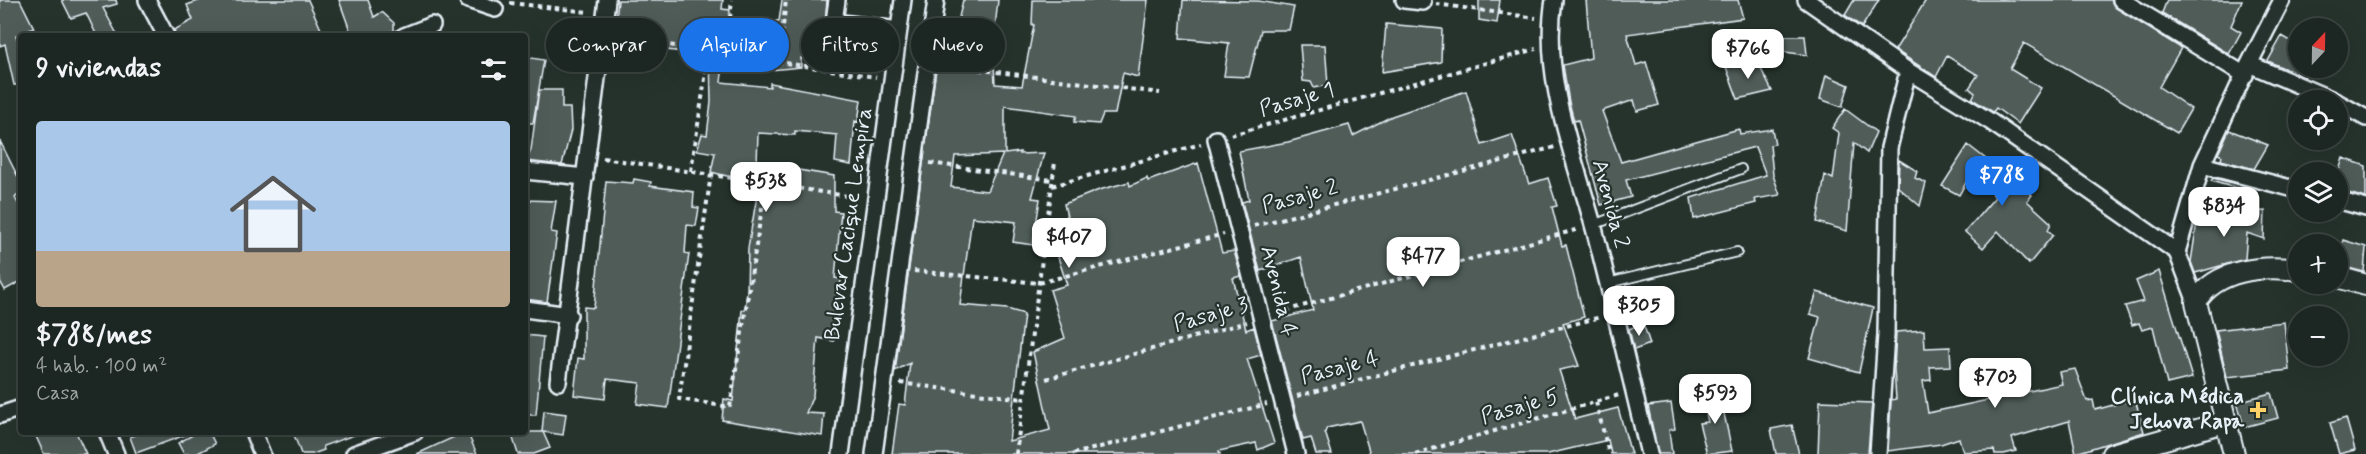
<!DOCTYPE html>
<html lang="es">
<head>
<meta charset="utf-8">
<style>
  :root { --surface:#1c2622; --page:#252e2a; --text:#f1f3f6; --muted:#a0a5a5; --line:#3a4340; --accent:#1a73e8 }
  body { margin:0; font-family:Mynerve,sans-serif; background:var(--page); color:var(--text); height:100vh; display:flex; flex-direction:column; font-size:22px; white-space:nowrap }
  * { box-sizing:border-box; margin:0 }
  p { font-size:20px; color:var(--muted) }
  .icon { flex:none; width:33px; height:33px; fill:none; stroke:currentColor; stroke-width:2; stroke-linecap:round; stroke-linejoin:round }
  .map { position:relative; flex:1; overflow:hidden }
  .panel { position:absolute; left:18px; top:33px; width:510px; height:402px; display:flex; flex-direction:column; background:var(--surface); border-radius:6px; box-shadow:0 6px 24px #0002,0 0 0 2px var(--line) }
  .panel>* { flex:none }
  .banner { position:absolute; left:546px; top:18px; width:570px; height:54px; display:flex; gap:12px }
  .needle { width:39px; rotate:22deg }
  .buttons { position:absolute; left:2288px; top:18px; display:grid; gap:12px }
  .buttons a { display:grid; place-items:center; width:60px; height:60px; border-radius:50%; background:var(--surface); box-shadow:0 6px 24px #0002,0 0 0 2px var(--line); font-size:30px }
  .price { position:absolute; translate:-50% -51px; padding:0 14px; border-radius:12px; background:#fff; color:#222; font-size:20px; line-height:39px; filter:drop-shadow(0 2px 3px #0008) }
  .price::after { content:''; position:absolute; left:50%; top:36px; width:18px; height:14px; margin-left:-9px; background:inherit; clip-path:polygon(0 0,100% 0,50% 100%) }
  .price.on { background:var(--accent); color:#fff }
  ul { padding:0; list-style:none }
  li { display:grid; align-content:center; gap:12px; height:318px; padding:0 18px }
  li+li { border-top:2px solid var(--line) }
  li span { display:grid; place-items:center; height:186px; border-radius:6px; color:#555 }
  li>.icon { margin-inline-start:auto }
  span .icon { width:108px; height:108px; fill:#fffc; stroke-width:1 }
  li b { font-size:26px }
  h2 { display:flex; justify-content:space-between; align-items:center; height:72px; padding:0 18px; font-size:26px }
  .chip { padding:0 21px; border-radius:27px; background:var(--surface); box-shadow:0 6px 24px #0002,0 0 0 2px var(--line); font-size:21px; line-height:54px }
  .chip.on { background:var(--accent); color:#fff }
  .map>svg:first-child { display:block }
  .building { fill:#505c59; stroke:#e8f1f8; stroke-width:1.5; fill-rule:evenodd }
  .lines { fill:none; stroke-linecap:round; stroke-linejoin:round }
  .service-casing { stroke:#e8f1f8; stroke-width:12 }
  .minor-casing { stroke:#e8f1f8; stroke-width:20 }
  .tertiary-casing { stroke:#e8f1f8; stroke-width:24 }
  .path { stroke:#e8f1f8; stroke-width:4; stroke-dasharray:4.5 4.5; stroke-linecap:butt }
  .service { stroke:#26332d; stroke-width:8 }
  .minor { stroke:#26332d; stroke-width:15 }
  .tertiary { stroke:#26332d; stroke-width:20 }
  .poi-dot { fill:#ffd166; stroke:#26332d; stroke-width:2 }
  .labels { text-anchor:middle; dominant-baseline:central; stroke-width:4.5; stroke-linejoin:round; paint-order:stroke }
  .street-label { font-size:22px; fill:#e8f1f8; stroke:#26332d }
  .poi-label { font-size:22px; font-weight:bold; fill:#e8f1f8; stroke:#26332d; text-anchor:end }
</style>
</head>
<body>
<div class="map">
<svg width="2366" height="454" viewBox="0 0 2366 454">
  <rect width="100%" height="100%" fill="#26332d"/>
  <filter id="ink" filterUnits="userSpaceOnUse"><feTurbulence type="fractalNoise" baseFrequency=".0167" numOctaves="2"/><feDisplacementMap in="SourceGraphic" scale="12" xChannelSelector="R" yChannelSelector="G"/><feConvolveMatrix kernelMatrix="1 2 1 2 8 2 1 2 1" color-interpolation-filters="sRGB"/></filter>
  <g filter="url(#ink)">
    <path class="building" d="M0,0h20l14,28 -18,8 5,11v38h-7l-9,-41 -5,2z
      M62,0h54l1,4 -14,4 15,28h-21l-11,-23 -15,5z
      M201,0h107l16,36h-148l-2,-6 19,-10 -6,-15z
      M339,0h29l6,17 8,-5 12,11v13h-42z
      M618,0h105l-1,9 8,1 -9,72 49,5v-4l91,17 -3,22 -3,-1 -4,44 -16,-3 2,-27 -42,-4v4l-37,-2 -1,30 77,13v35l7,1 -6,66 6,1 -2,20 -5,42 -16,-3 -5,57 -7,18 18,1 -2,22 -100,-16 2,-21 9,2 9,-91h3l2,-19 1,-43 12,-70 -33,-2 -16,-4 4,-19 -18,-3 5,-16 5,1 4,-33 -1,-47 -96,-11z
      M782,0h45l-2,26 7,6 17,2 -1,5 18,2 -3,21 -31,2 -31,-6v9l-30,3 5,-49h3z
      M963,0h35l-5,46 2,38 27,2 12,-61h-2l1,-25h115l-10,77 -15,-4 -8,41h-12l-4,10 -25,-2 2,-6 -71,-10v48l15,-2 -1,2 25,-1 -12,45 8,1 -7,46 -20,-3 3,-20 -44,-5 -12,88 47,4 17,5 -15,127 41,-11 -17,-78 32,-14 -15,-48 17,-5 -11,-34 18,-5 -10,-42 35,-14 30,-8 1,4 17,-8 1,3 50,-18 24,90 12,-2 7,25 -8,2 13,52 8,-3 7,28 -14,4 27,84 -16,7 -2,-7 -37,8 1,3h-328l7,-50 6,1 5,-42 -15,8 40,-295 6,-34 12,1zM1003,154l-16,37 -36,-4 4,-31z
      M1183,0l75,1 36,6 -5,23h-28l-12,47 -25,-1 5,-33 -49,-5z
      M1479,0h21l-3,23 -18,-3z
      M1586,0h152l5,18 -116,16 9,31 10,-3 13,43 -22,6 -3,-11 -32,11 19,51 118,-33 1,5 32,-5 3,15 -5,1 3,30 7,20 -25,4 1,4 -62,16 -3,-21 75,-23 -11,-28 -129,33 5,17 -30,8 -23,-85 -4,1 -5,-19 -6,-37 28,-7z
      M1854,0h25l-17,27 -17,-12z
      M1926,0h185l5,8 65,40 -22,39 32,22 -14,24 -153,-90 -14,26 31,19 -23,36 -22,-16 -3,4 -21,-13 3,-6 -6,-5 9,-13 -31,-19 -11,21 -41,-27z
      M2167,0h75l-11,26 10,6 -12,22 -67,-41z
      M1386,24l56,5 -1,33 -59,10z
      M1778,36h27l2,19 -30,-4z
      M2282,36l16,9v23h13l-7,9 -36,-16z
      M1300,45h25l3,40 -14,3 -3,-6 -8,-1z
      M525,57l19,3 -11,63h-8z
      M1757,61l15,30 -34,8 -12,-32z
      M1826,75l23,10 -7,22 -22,-8z
      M539,90h23v18h8l1,22 -9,35 -36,-4 5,-11z
      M1466,91l16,54 30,-10 17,49 19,-6 9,28 -5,1 10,39 4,-1 18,72 -21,6 16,43 -20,4 16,49 43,-11 13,46h-20l-3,-14 -60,14h-178l-10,-33 -33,7 -2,4 7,22h-16l-5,-16 -8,2 -31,-119 41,-11 -12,-53 -41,14 -18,-69 7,-2 -10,-49 49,-9 61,-17 4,11 39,-20z
      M1845,109l31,23 -9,21 -13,-10 -7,88 -30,-9 8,-47 8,4 6,-46 -7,-5z
      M2229,130l39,15 -14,24 -33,-9 1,-4 -4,-2z
      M0,141l21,42v9l-6,6 6,11v72l-16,9 -5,-9z
      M1968,145l64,50 -5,6 24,22 -3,7 5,5 -24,29 -31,-33 -15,17 -18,-16 30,-35 -22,-27 -14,25 -17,-9z
      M2343,158l23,8v32l-29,-8v-13z
      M1899,160l18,11 -2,7 11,5 -6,23 -22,-19z
      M2213,178l32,8 -3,4 -31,-9z
      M634,179l17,3 -1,4 44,6 -1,15 6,1 -3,18 -9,-1 -2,28 4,1 -21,154 -31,-4 3,-21 -33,-4 -2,20 -31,-4 4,-37 6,1v-52l10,1 12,-127 27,2z
      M525,200l31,1 -5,31 6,1 -10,69 -22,-3z
      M2265,211l-1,28 -17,-6 -2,26 -50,14 -4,-11 7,-47z
      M2343,240l23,7 -2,25 -27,-7z
      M2159,271l33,107 -25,6 -14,-57 -11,3 -3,-7 -7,2 -7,-19 19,-5 -8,-20z
      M1817,292l56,16 -14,64 -50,-14 11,-41 -10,-3z
      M2284,322l5,48 -62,7 -11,-47z
      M1643,323l7,21 -16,6 -5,-21z
      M1924,330l1,18 25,-1 1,19 -21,1 1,13 -8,1 5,32 134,-29 -3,-12 16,-3 12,32 6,-1 2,10 40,-11 9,33 -68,21 -7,-32 -57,17 4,13 -12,3h-9l-1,-4 -31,2 -4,-14 -18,6 -53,7 3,-51 5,-1 -2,-30 2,-37z
      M525,335l18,2 -7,78h-11z
      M1719,390l13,61 -25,3 -8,-31 9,-1 -6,-29z
      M2271,393l7,25 -34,9 -7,-25z
      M1820,401l52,2 -4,50 -50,1z
      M1671,403l4,26 -6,1 3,24h-14l-10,-48z
      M544,411l22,3 -3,21 -20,-3 7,16 -16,6h-16l-7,-22h31z
      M2346,418l9,32 -16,4 -9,-31z
      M1792,425l7,29h-23l-5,-25z
      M34,432h42l10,22h-42z
      M143,432h45v2l-52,19 -6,-16z
      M198,432h11l6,12 -19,10h-12l-6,-11z
      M293,432h64v2l-34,12 1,4 -11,4h-12z
      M467,432l10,22h-60l48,-22z"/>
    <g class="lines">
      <g class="service-casing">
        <path id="service" d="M1593,225l148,-56
          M1608,283l129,-31"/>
      </g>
      <g class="minor-casing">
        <path id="minor" d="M147,0l19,36
          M468,0l27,9
          M837,0l-3,22 65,8
          M1404,0l19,2
          M1554,0c-13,78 21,157 41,232 19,74 36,148 54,222
          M1806,0l102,71 83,51 186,130 19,50
          M2121,0l124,75
          M404,36l28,-11
          M2249,64l33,-64
          M2337,102l29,16
          M1216,139l80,315
          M2202,165l96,25
          M525,171l60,6
          M2337,200l29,8
          M2177,252l25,-87 47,-101 84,36
          M525,309l44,6
          M558,382l49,-382
          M0,415l21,-7
          M107,432l9,22
          M253,432l9,22
          M354,454l61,-22
          M841,454l62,-454
          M874,454l62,-454
          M1878,454l8,-119 3,-187 19,-77"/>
      </g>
      <g class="tertiary-casing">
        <path id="tertiary" d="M2337,277l29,8
          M2112,454l113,-32
          M2234,454l-38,-152c20,-33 67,-37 102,-32"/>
      </g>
      <path class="path" d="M510,3l79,9
        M1436,4l100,14
        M617,37l259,40
        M726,54l6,-54
        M779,61l7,-61
        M943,65l217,28
        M1231,135l305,-86
        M603,158l257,40
        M930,163l122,17
        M691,171l18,-119
        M711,174l-32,225 51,8 36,-224
        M1052,186l149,-42
        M1254,226l301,-79
        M914,271l125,12 185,-49
        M1277,313l302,-84
        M1046,379l201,-57
        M900,383l123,16
        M1297,396l304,-79
        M1596,402l13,52
        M1016,454l39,-292
        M1073,454l194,-50
        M1415,454l204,-59"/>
      <use href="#service" class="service"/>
      <use href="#minor" class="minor"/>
      <use href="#tertiary" class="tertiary"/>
    </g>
  </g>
  <path class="poi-dot" d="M2255 401h6v6h6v6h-6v6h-6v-6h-6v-6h6z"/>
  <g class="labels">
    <g class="street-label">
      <text transform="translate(1297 100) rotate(-16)">Pasaje 1</text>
      <text transform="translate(1300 197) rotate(-15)">Pasaje 2</text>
      <text transform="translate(1610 204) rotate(75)">Avenida 2</text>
      <text transform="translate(849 224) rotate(-82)">Bulevar Cacique Lempira</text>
      <text transform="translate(1278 291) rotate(76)">Avenida 4</text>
      <text transform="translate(1211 315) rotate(-16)">Pasaje 3</text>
      <text transform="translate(1340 368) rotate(-14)">Pasaje 4</text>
      <text transform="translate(1520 407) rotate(-16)">Pasaje 5</text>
    </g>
    <g class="poi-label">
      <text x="2244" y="397">Clínica Médica<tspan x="2244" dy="25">Jehova Rapa</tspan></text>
    </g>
  </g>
</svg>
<div class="buttons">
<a><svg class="needle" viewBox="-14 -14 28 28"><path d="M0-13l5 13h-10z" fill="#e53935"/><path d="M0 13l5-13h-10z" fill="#a0a5a5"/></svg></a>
<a><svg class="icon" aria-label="locate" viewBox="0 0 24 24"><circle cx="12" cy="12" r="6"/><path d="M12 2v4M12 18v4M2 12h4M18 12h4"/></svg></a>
<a><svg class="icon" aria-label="layers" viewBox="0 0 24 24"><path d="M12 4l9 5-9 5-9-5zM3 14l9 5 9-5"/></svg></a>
<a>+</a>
<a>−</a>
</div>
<b class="price" style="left:1748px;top:80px">$766</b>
<b class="price on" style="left:2002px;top:207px">$788</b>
<b class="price" style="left:766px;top:213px">$538</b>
<b class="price" style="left:2224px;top:238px">$834</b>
<b class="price" style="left:1069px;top:269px">$407</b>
<b class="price" style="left:1423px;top:288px">$477</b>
<b class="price" style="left:1639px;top:337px">$305</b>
<b class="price" style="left:1995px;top:409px">$703</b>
<b class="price" style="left:1715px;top:425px">$593</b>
<div class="banner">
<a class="chip">Comprar</a>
<a class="chip on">Alquilar</a>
<a class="chip">Filtros</a>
<a class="chip">Nuevo</a>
</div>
<section class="panel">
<h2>9 viviendas<svg class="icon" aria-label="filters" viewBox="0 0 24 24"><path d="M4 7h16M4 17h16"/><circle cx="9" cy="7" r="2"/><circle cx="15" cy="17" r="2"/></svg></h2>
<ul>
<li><span style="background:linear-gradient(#a9c7e8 70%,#b9a48a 0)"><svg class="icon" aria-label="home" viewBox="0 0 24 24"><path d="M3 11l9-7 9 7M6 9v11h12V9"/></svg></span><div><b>$788/mes</b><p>4 hab. · 100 m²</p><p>Casa</p></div></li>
</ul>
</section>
</div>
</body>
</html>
